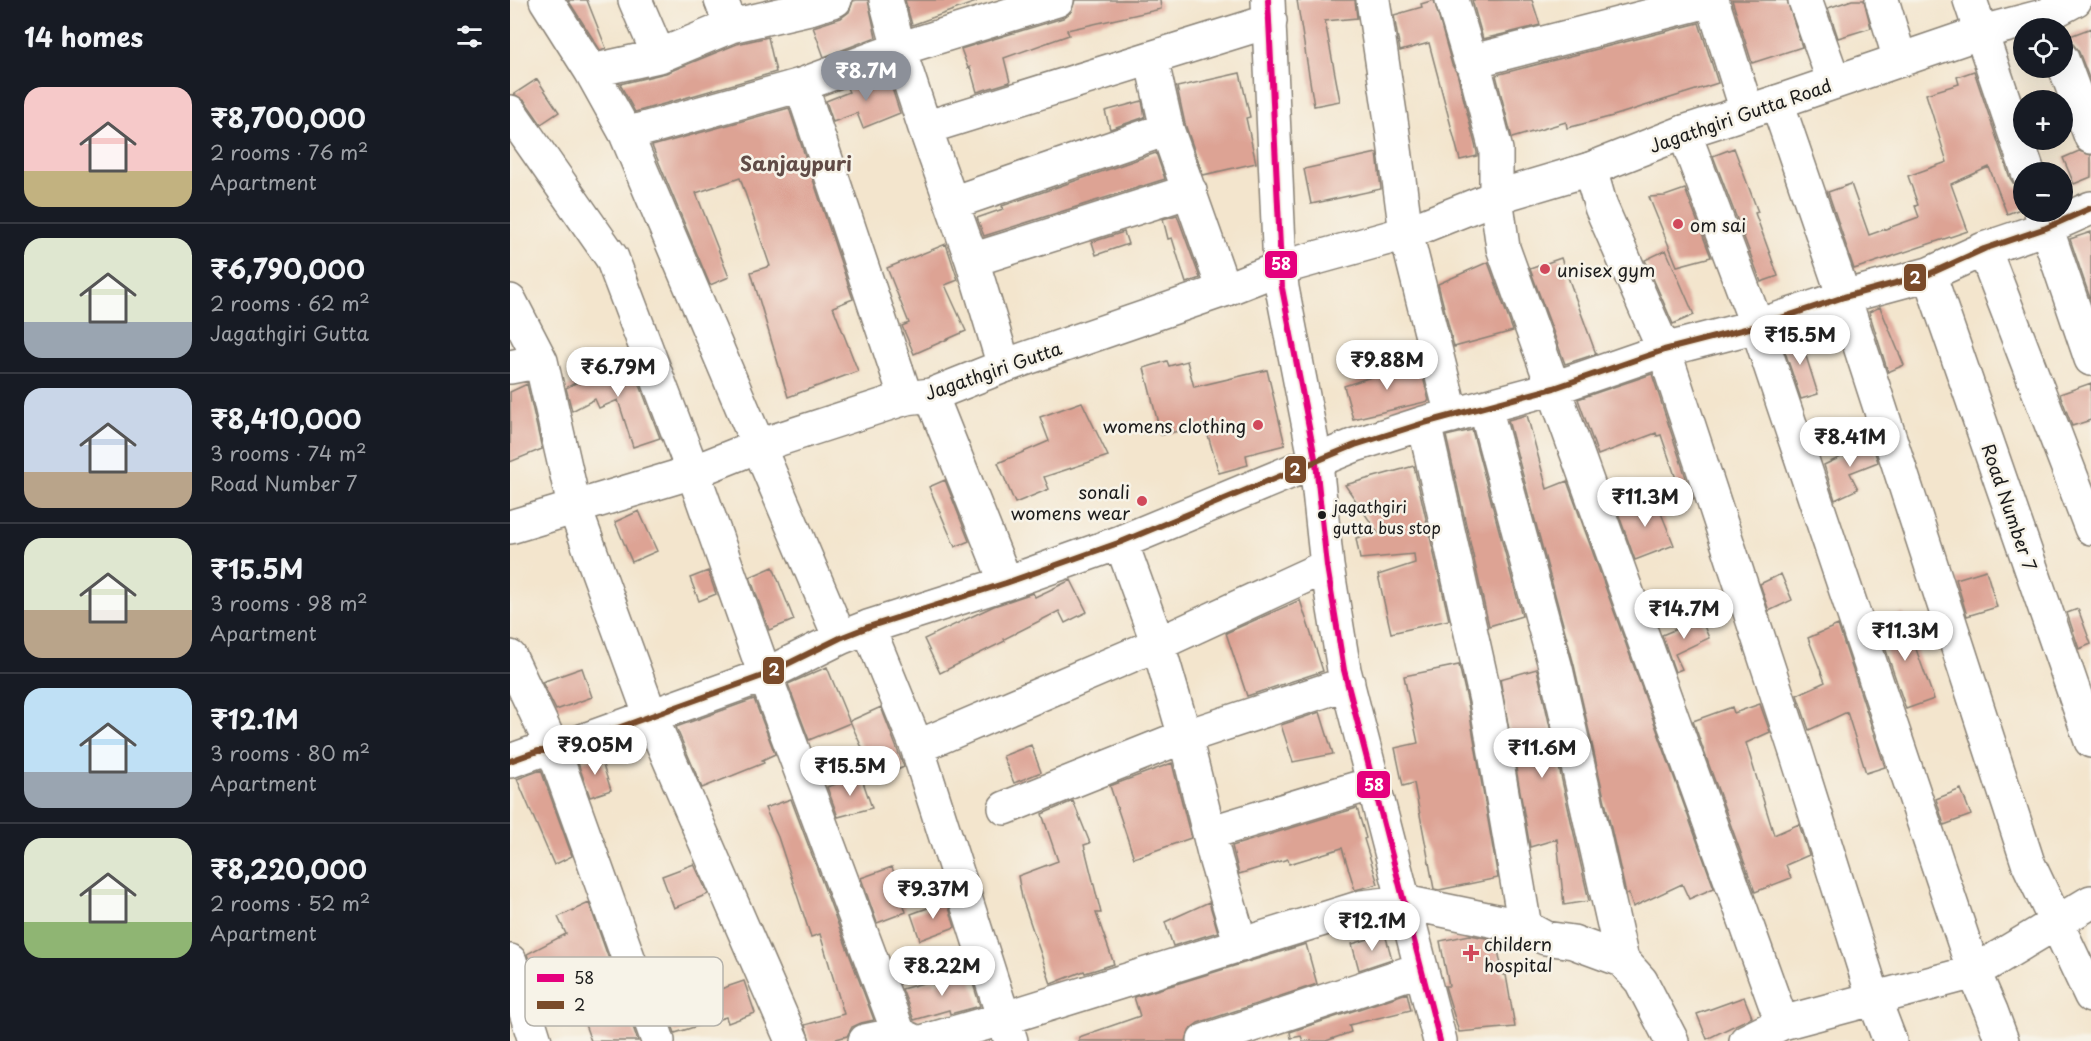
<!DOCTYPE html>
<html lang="en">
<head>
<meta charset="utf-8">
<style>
  :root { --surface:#171b24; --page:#242831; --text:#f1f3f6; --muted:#9ea1a6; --line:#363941; --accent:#8c9099 }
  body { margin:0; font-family:"Playpen Sans",sans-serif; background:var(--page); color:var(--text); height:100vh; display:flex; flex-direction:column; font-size:22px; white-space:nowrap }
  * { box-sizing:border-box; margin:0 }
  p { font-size:20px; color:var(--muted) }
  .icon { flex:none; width:33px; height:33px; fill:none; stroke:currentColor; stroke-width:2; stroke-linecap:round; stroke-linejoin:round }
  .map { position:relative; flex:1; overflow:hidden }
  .details { display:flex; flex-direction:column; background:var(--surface); width:510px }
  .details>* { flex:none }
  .controls { position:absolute; left:1503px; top:18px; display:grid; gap:12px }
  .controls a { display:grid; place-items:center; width:60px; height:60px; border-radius:50%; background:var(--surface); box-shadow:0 6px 24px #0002; font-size:30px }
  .price { position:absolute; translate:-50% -51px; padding:0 14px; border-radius:21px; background:#fff; color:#222; font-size:20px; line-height:39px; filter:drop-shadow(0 2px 3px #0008) }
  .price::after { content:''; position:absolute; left:50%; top:36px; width:18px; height:14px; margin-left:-9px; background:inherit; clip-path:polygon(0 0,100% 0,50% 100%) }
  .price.current { background:var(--accent); color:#fff }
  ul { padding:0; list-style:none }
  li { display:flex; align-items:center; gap:18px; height:150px; padding:0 24px }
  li+li { border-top:2px solid var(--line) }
  li span { display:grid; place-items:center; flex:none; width:168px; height:120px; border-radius:18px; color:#555 }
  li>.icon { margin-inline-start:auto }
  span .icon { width:72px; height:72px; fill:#fffc; stroke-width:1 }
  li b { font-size:26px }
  h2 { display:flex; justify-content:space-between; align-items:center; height:72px; padding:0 24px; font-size:26px }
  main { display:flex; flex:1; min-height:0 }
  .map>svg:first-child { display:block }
  .building { fill:#dda394 }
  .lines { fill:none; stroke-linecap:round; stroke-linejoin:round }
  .minor-casing { stroke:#888074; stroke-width:36 }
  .tertiary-casing { stroke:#888074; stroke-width:36 }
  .minor { stroke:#fff; stroke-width:33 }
  .tertiary { stroke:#fff; stroke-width:33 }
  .bus-1-casing { stroke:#f7f3e8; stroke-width:10 }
  .bus-2-casing { stroke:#f7f3e8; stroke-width:10 }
  .bus-1 { stroke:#e5007d; stroke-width:6 }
  .bus-2 { stroke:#7a4b2a; stroke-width:6 }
  .poi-dot { fill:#d1495b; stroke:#f7f3e8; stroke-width:2 }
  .bus-dot { fill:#1c1c1c; stroke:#f7f3e8; stroke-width:2 }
  .labels { text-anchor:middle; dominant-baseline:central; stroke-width:5; stroke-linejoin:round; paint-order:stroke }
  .bus-label { font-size:16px; fill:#1c1c1c; stroke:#f7f3e8; text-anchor:start }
  .street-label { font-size:18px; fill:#1c1c1c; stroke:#f7f3e8 }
  .poi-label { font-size:18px; fill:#1c1c1c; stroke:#f7f3e8; text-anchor:start }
  .neighbourhood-label { font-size:20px; font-weight:bold; fill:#604b46; stroke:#f7f3e8 }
  .key { fill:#f7f3e8; stroke:#b5b2ab; stroke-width:1.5 }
  .key-label { font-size:16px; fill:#1c1c1c }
  .line-badge { stroke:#f7f3e8; stroke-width:2 }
  .badge-label { font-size:16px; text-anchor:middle; font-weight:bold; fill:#fff }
</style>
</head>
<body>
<main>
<section class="details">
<h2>14 homes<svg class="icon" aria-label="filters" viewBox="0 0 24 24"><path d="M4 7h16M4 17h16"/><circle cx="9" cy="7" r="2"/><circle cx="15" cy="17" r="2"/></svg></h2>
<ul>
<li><span style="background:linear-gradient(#f6c9c9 70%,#c2b280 0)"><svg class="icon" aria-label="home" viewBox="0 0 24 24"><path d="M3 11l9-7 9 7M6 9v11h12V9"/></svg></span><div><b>₹8,700,000</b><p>2 rooms · 76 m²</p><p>Apartment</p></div></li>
<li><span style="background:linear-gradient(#dfe7d0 70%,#9aa5b1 0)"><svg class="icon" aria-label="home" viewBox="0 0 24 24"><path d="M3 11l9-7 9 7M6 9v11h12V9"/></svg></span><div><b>₹6,790,000</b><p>2 rooms · 62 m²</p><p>Jagathgiri Gutta</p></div></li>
<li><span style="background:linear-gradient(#c9d6e8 70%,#b9a48a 0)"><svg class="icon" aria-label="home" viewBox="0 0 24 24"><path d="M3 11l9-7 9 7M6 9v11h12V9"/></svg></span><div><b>₹8,410,000</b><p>3 rooms · 74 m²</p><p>Road Number 7</p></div></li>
<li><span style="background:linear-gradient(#dfe7d0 60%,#b9a48a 0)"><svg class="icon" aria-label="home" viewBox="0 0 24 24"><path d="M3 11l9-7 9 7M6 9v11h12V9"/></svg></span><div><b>₹15.5M</b><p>3 rooms · 98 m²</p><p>Apartment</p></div></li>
<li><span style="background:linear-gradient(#bfe0f5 70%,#9aa5b1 0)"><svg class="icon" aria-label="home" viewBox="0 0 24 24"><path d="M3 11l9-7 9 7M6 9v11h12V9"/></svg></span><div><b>₹12.1M</b><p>3 rooms · 80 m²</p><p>Apartment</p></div></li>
<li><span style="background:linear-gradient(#dfe7d0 70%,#8fb573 0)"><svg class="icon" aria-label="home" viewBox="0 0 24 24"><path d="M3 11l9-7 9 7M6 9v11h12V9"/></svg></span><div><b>₹8,220,000</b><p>2 rooms · 52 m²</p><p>Apartment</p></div></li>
</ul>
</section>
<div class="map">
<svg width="1581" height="1041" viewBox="0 0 1581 1041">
  <rect width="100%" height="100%" fill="#f7f3e8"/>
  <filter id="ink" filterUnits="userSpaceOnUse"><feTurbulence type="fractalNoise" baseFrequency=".0167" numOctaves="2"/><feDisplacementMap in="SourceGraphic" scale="12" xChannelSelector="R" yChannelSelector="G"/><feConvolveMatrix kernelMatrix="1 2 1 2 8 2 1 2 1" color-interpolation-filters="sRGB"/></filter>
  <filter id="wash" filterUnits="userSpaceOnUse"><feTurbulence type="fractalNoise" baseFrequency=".008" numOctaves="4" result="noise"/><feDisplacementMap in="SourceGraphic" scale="24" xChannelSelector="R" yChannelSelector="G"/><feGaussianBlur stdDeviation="1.35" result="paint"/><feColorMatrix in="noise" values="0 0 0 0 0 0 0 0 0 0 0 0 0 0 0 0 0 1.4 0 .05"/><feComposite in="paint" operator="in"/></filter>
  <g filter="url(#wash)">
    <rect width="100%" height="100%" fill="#f3e5cd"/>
    <g id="blocks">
      <path class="building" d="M58,0h19l19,48 -6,2z
        M347,0h11l8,37 -52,20 -11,-30 28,-9 8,-6 4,-11z
        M395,0h71v2l-64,23z
        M565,0h85l1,9 -94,21 2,5 -65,23 6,24 -33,10 -7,-25 -2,1 -7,-19 102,-31 8,-6z
        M787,0h58l2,18 -32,3 15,80 -26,5z
        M924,0l18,65 5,8 20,79v4l-17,4 -31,-117 -29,8 -6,-36 28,-8 -1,-3z
        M962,0h60l8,25 -57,14z
        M1222,0h55l15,47 -50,16z
        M1342,0h12l7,28 -33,10 -10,-30z
        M1189,23l19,60 -105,33 -46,12 -1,-6 -54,16 -16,-63z
        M1581,28v55l-12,-31 -6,-8 -11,-3v-2z
        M258,37l8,35 -141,40 -15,-28 46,-11 71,-29z
        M1464,71l36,107 5,8 9,4 -1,18 -16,6 -18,-47 -38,17 17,47 -114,38 -26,-77 23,-8 18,51 50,-18 -4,-11 3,-1 -10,-29 39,-14 -21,-68 33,-10 -2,-7z
        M377,73l13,40 -37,15 -6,-15 -24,9 -7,-21 23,-9 -2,-4z
        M730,73l10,44 -4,1 10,45 -53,12 -18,-51 -8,-37z
        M27,79l22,33 -18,12 -16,-23 -11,-7z
        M632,101l3,16 -35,12 -5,-18z
        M279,108l64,191 -20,8 25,64 -70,26 -37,-125 19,-6 -30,-88 -44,15 33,84 -19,8 -58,-139z
        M1224,148l24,64 -3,1 23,63 -17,6 -48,-126z
        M1569,151l12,4v22l-17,7 -11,-26z
        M646,153l9,26 -181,57 -7,-18 26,-9 -1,-3z
        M867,153l4,36 -70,15 -7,-35z
        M1175,189l26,68 -34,9 -28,-69 16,-1z
        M667,215l23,63 -14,5 -14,-45 -4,1 -5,-20z
        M614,232l4,12 -32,11 -4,-13z
        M1581,232v69l-21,-62z
        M436,244l12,36 -13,5 21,46 -52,23 -12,-28 7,-3 -22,-55z
        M1156,250l28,65 -21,9 -28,-64z
        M1051,258l35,96 -31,10 -35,-95z
        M978,262l25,69 -59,16 -16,-63z
        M1370,307l24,58 -16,7 -19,-60z
        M1289,334l19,60 -17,5 -20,-59z
        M119,356l31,82 -27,9 -15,-47 -19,8 -4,-9 -23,12 -6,-23 36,-19 -1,-3z
        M657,361l2,5 18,-5 7,26 73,-17 18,75 -39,10 2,10 -29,8 -14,-48 -44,10 -17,-67z
        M909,361l10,40 -76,18 -9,-33z
        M1142,374l41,125 -9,3 -23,-67 -4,1 -1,-3 -58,22 -20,-56z
        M1581,383v37l-19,6 -12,-32z
        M17,384l15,65 -32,13v-70z
        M572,402l26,54 -64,21 5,12 -34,14 -17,-40 51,-22 -9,-24z
        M1017,415l20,74 20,-8 147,407 -25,11 -7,-15 -49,23 -4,-13h-3l-52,-229 -66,-245z
        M962,430l50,186 -33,10 -43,-190z
        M1359,434l9,28 -28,11 8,16 -23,11 -11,-35 38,-18 -3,-9z
        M904,466l35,154 -58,13 -13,-58 37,-12 -1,-9 -54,5 -4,-21 22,-5 -33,-48z
        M435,480l24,61 -14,6 -26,-60z
        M1144,496l20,49 -39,15 -18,-50z
        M129,511l18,40 -25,11 -17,-40z
        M263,567l21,53 -25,10 -19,-53z
        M1476,570l11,37 -30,9 -11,-37z
        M198,571l8,23 -17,7 -9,-23z
        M1271,574l11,26 -23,11 -9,-27z
        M561,580l16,32 -22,11 -6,-12 -55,28 1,2 -65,32 -16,-34 70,-33 39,-13 2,4z
        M790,600l23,71 -76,25 -21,-63z
        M1568,609l13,35 -12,5 -12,-36z
        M1393,613l31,86 -28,10 -29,-85z
        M1191,619l8,19 -34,16 7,15 -7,3 -13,-37z
        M1328,625l47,142 -19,6 -19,-61 -38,18 -12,-35 28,-13 -17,-44z
        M949,665l9,39 30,174 -59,12 -5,-1 -20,-106 -11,3 -8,-38 23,-5 -14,-67z
        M317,667l23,56 -41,17 -21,-56z
        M72,668l10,29 -36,13 -14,-28z
        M1027,669l52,232 -25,4 -7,-66 -27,8 -30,-168z
        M244,699l21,55 -13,6 2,3 -62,25 -26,-61z
        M1250,704l10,28 -24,11 28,92 25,-11 10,31 -23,10 5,13 -36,14 -62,-171 39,-14 2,6z
        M371,707l23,60 -28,12 -26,-58z
        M810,712l13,42 -40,8 -12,-37z
        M521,745l10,27 -27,11 -11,-27z
        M90,756l11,34 -21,7 -12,-34z
        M662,763l19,75 -57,20 -24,-72z
        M31,770l31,86 -18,9 -37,-86z
        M351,776l11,32 -34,9 -11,-30z
        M1451,789l10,26 -27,10 -8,-26z
        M281,799l83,221 -13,3 -9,4 -5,9 -18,5h-19l-5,-16 39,-11 -24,-80 -9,3 -33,-100 -13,-29z
        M563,801l17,42 -6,2 17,68h-5l18,51 -29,9 -1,-2 -33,13 -29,-86 -4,-22 40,-15 -16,-47z
        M847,808l9,30 -2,1 14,45 -23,6 -13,-42 -53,16 -1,-5 -49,15 -7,-28z
        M184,864l14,30 -34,14 -12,-32z
        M382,867l14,45 -29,11 -16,-45z
        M437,901l8,26 -35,13 -9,-26z
        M699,902l9,30 -45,14 -8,-24z
        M79,903l49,138h-47l-26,-71 -28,14 -10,-30 39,-20 -8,-17z
        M875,934l7,25 -33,11 -7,-26z
        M960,935l26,5 7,35h3l9,52 -56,5 -14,-46h4l-9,-45z
        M796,944l11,40 -119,39 -8,6 -4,12h-107v-4l61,-21 -6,-19z
        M188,968l8,26 38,-13 11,32 -27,10 -2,-6 -51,16 -19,-52z
        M459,971l11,35 -30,8 -1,-4 -35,10 -12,-31 32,-9 1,4z
        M897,993l4,17 -62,15 2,7 -25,9h-23l-2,-5 -10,2 -1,-6z
        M1234,997l8,20 -45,22 -10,-25z"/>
    </g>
  </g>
  <g filter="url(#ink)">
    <use href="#blocks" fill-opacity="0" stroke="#888074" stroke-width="1.5"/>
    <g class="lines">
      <g class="minor-casing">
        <path id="minor" d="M36,0l45,71 35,63 214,504
          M125,0l24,56
          M211,0l10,26
          M376,0l13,49 26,79 47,132 32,106
          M863,0l20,134 13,99 46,183
          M942,0l18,60 3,1 23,89v47l7,51 279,775
          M1202,0l35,111
          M1295,0l29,82
          M1372,0l18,60
          M1460,0l58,172
          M641,58l16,71
          M1552,59l29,78
          M963,61l239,-61
          M81,71l68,-15 72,-30 79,-18 25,-8
          M291,85l98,-36 158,-49
          M1267,102l67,195 184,566 63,133
          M0,112l102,146 81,214 72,203 134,359
          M415,128l345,-107
          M1174,132l73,194 217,646 17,39 11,30
          M116,134l175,-49 105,313
          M1080,169l11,38 63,143 132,402 78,247 16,42
          M442,203l215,-74 57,161
          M1531,212l50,147
          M1474,249l107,279
          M462,260l218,-69
          M770,268l2,20 34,175 11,103 17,104 96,371
          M1419,274l162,467
          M0,301l31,60 33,145 77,211 141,324
          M0,367l31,-6
          M421,395l75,188
          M975,407l71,262 66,291
          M914,423l62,277 39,227
          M611,542l37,102 27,93 31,124 25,84
          M358,627l49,120 94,294
          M0,657l44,94 104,290
          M407,747l241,-103 169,-78
          M0,761l28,-10h16l211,-76 75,-37 28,-11 138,-44 115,-41 234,-97 69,-22 130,-35 110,-38 93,-24 87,-29 85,-23 55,-25 62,-21 45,-20
          M495,808l170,-68 173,-57
          M699,833l165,-50
          M0,961l25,80
          M355,1041l34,-7 15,7
          M415,1041l80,-23 357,-111 42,-5 121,25 20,11 28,4 49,18 19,21 31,60
          M694,1041l217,-72
          M1236,1041l36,-18 192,-51 117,-70"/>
      </g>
      <g class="tertiary-casing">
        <path id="tertiary" d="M758,0l12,268
          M0,527l183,-55 65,-26 148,-48 25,-3 73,-29 220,-76 56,-22 126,-35 90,-36 94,-28 94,-37 93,-30 205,-70 65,-17 28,-15"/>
      </g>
      <use href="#minor" class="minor"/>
      <use href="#tertiary" class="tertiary"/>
      <g class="bus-1-casing">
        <path id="bus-1" d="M758,0l14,288 34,175 11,103 17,104 96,371"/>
      </g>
      <g class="bus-2-casing">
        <path id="bus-2" d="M0,761l28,-10h16l211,-76 75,-37 28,-11 138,-44 115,-41 234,-97 69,-22 130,-35 110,-38 93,-24 87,-29 85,-23 55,-25 62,-21 45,-20"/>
      </g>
      <use href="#bus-1" class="bus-1"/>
      <use href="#bus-2" class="bus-2"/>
    </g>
  </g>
  <g class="poi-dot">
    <circle cx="1168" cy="224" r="6"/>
    <circle cx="1035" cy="269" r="6"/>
    <circle cx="748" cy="425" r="6"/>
    <circle cx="632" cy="501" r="6"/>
    <path d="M958 944h6v6h6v6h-6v6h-6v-6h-6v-6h6z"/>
  </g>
  <circle class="bus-dot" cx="812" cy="515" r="5"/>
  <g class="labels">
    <g class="bus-label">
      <text x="823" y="506">jagathgiri<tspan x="823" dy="21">gutta bus stop</tspan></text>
    </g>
    <g class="street-label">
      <text transform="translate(1230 115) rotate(-19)">Jagathgiri Gutta Road</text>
      <text transform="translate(483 370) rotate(-19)">Jagathgiri Gutta</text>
      <text transform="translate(1500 507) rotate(71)">Road Number 7</text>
    </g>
    <g class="poi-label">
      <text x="1180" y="224">om sai</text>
      <text x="1047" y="269">unisex gym</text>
      <text x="736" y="425" text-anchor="end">womens clothing</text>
      <text x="620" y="491" text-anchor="end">sonali<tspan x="620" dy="21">womens wear</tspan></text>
      <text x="974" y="943">childern<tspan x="974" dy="21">hospital</tspan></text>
    </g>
    <g class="neighbourhood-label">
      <text x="286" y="163">Sanjaypuri</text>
    </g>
  </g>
  <rect x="15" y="957" width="198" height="69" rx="9" class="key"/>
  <rect x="27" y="974" width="27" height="8" fill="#e5007d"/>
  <rect x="27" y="1001" width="27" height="8" fill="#7a4b2a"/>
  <g class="key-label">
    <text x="64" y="984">58</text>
    <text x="64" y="1011">2</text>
  </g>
  <g class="line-badge">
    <rect x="754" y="250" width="34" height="29" rx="6" fill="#e5007d"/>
    <rect x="1393" y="263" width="24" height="29" rx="6" fill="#7a4b2a"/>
    <rect x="774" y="455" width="23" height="29" rx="6" fill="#7a4b2a"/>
    <rect x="252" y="656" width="23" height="29" rx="6" fill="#7a4b2a"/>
    <rect x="846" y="770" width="35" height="29" rx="6" fill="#e5007d"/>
  </g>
  <g class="badge-label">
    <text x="771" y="270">58</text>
    <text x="1405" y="284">2</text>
    <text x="785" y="476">2</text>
    <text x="264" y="676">2</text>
    <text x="864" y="791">58</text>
  </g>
</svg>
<div class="controls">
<a><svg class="icon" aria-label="locate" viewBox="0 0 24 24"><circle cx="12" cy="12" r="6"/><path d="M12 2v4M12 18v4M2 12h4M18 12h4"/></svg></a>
<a>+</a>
<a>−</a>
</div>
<b class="price current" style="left:356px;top:102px">₹8.7M</b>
<b class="price" style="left:1290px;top:366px">₹15.5M</b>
<b class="price" style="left:877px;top:391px">₹9.88M</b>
<b class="price" style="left:108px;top:398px">₹6.79M</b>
<b class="price" style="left:1340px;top:468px">₹8.41M</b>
<b class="price" style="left:1135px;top:528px">₹11.3M</b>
<b class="price" style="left:1174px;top:640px">₹14.7M</b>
<b class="price" style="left:1395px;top:662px">₹11.3M</b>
<b class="price" style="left:85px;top:776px">₹9.05M</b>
<b class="price" style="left:1032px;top:779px">₹11.6M</b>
<b class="price" style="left:340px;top:797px">₹15.5M</b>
<b class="price" style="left:423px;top:920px">₹9.37M</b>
<b class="price" style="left:862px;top:952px">₹12.1M</b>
<b class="price" style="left:432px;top:997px">₹8.22M</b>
</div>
</main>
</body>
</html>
